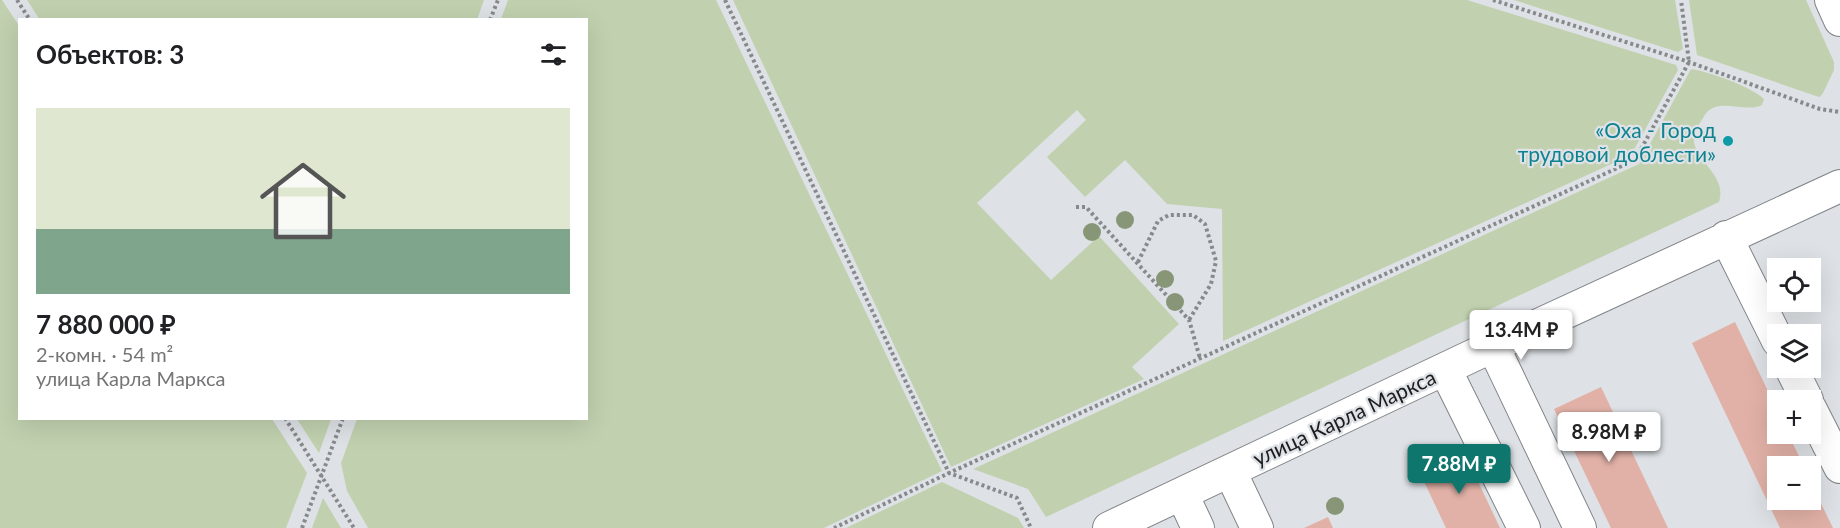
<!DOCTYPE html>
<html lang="ru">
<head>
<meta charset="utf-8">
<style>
  :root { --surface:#fff; --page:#f6f6f6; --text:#202124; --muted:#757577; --line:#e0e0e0; --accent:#0f766e }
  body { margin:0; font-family:Lato,sans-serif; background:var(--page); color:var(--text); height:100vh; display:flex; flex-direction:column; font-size:22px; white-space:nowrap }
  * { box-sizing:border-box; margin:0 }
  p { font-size:20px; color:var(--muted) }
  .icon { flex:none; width:33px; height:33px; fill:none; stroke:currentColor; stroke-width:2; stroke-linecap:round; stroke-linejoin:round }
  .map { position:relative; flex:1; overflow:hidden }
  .sheet { position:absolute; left:18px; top:18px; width:570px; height:402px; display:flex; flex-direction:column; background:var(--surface); border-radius:0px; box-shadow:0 6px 24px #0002 }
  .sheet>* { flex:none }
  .controls { position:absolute; left:1767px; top:258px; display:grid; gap:12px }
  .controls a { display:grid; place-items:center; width:54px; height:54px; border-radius:0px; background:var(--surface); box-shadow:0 6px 24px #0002; font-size:30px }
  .price { position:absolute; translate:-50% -51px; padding:0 14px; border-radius:6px; background:#fff; color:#222; font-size:20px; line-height:39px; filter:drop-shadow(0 2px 3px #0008) }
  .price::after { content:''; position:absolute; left:50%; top:36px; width:18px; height:14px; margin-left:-9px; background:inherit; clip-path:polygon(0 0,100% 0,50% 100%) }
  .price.current { background:var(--accent); color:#fff }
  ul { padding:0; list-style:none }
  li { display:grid; align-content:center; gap:12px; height:318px; padding:0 18px }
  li+li { border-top:2px solid var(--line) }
  li span { display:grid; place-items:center; height:186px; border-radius:0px; color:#555 }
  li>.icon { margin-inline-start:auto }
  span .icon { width:108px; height:108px; fill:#fffc; stroke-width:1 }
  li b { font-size:26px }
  h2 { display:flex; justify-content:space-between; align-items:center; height:72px; padding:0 18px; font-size:26px }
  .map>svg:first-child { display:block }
  .green { fill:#c1d1af }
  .building { fill:#e1b1a7 }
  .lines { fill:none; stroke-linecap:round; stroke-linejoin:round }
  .minor-casing { stroke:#808487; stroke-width:34 }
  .path { stroke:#878a8c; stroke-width:4; stroke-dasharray:3 3; stroke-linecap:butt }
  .minor { stroke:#fff; stroke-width:32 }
  .tree { fill:#889678 }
  .culture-dot { fill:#0f9aa8; stroke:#dee1e5; stroke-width:2 }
  .labels { text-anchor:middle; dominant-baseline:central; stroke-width:4.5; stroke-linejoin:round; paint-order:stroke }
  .culture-label { font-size:21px; fill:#0d838f; stroke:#dee1e5; text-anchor:end }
  .street-label { font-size:21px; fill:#1a1c1d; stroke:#dee1e5 }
</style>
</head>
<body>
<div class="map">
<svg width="1840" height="528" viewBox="0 0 1840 528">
  <rect width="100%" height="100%" fill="#dee1e5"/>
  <path class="green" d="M0,0h2l18,27v391l252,1 35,54 -21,55h-286z
    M27,0h457l-7,20h-437z
    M508,0h208l226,471 -118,57h-456l-21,-37 -6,-28 16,-44 229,-1v-398l-85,-1z
    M733,0h734l209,65 2,5 -47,85 -408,186 -1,-132 -55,-5 -42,-44 -40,37 -38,-40 39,-37 -9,-10 -100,93 74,77 48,-44 80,88 -47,43 12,12 -193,88z
    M1514,0h161l8,49 -5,3z
    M1689,0h117l28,62v8l-11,23 -3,4 -4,-1 -119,-41z
    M1691,69c19,3 59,17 73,30l-2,6c-19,9 -47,-11 -59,13 -3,5 -8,12 -9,17 -4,25 34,38 25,67l-673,315 -18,-28 -55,-20 666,-305z
    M297,419h34l-12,34z
    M942,482l76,36 6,10h-178z
    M323,498l18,30h-29z"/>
  <path class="building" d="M1735,322l43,90v22h10l16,32h-26v34h32v-19l23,47h-53l-88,-185z
    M1601,387l67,141h-57l-57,-119z
    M1464,452l36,76h-54l-26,-55z
    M1328,517l5,11h-29z"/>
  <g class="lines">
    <g class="minor-casing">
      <path id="minor" d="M1831,0l9,20
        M1726,237l52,104
        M1493,346l87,182
        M1791,368l16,32
        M1445,369l79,159
        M1810,408l30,59
        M1230,471l27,57
        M1182,494l16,34
        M1109,528l384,-182 347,-160"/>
    </g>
    <path class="path" d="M17,0l13,20
      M725,0l224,473 68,25 14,30
      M1493,0l196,62 131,47 20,3
      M490,20l8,-20
      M1076,207h10l103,113 11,38
      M1138,262l20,-41 11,-6h24l12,9 11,37 -5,23 -22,36
      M285,418l69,110
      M302,528l41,-110
      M834,528l115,-55 686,-313 54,-98 -8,-62"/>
    <use href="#minor" class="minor"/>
  </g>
  <g class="tree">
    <circle cx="1125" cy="220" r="9"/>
    <circle cx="1092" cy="232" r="9"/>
    <circle cx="1165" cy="279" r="9"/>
    <circle cx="1175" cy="302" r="9"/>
    <circle cx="1335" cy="506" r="9"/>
  </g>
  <circle class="culture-dot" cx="1728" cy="141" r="6"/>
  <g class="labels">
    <g class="culture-label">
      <text x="1716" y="129">«Оха - Город<tspan x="1716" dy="24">трудовой доблести»</tspan></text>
    </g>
    <g class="street-label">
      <text transform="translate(1344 417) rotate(-25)">улица Карла Маркса</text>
    </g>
  </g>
</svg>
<div class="controls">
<a><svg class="icon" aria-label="locate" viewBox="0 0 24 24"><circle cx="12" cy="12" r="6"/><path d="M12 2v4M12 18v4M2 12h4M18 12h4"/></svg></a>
<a><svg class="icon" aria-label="layers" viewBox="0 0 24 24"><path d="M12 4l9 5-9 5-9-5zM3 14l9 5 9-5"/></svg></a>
<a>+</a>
<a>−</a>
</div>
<b class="price" style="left:1521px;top:361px">13.4M ₽</b>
<b class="price" style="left:1609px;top:463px">8.98M ₽</b>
<b class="price current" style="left:1459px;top:495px">7.88M ₽</b>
<section class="sheet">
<h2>Объектов: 3<svg class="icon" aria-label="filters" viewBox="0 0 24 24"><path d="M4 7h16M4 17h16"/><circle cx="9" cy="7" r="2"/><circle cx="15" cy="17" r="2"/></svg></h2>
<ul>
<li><span style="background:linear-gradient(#dfe7d0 65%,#7fa58c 0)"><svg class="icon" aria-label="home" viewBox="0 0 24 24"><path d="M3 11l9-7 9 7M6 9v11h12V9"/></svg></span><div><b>7 880 000 ₽</b><p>2-комн. · 54 m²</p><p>улица Карла Маркса</p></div></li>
</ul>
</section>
</div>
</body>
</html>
